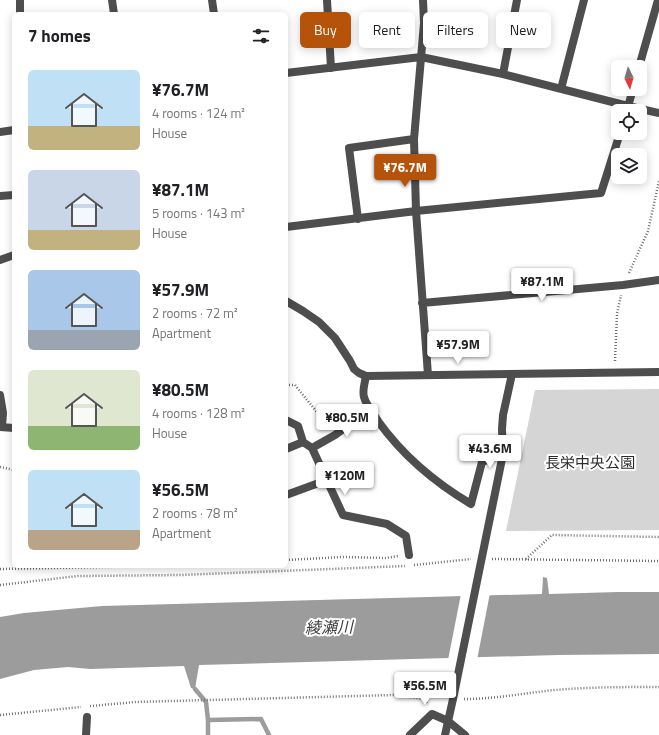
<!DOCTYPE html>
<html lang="en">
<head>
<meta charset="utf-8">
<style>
  :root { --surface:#fff; --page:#f2f2f2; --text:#202124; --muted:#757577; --accent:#b45309 }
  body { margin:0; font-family:"Titillium Web","Noto Sans JP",sans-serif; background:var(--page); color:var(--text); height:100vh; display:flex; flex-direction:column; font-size:15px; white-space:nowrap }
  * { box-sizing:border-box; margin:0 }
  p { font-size:13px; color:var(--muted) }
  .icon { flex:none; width:22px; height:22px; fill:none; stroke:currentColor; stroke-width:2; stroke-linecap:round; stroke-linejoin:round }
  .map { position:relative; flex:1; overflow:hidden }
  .details { position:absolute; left:12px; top:12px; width:276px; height:556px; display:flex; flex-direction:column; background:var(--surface); border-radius:6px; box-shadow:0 2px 10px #0003 }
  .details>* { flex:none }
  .top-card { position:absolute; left:300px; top:12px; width:299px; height:36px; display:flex; gap:8px }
  .needle { width:26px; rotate:175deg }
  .buttons { position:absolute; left:611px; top:60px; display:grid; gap:8px }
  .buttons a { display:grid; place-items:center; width:36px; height:36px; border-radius:6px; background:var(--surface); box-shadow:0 2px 10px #0003; font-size:20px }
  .price { position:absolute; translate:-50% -34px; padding:0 9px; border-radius:4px; background:#fff; color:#222; font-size:13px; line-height:26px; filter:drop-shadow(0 1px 2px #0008) }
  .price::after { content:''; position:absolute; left:50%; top:24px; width:12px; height:9px; margin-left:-6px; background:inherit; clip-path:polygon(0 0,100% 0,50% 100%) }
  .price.active { background:var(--accent); color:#fff }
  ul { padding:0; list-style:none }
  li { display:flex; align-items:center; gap:12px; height:100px; padding:0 16px }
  li span { display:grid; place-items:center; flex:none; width:112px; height:80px; border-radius:6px; color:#555 }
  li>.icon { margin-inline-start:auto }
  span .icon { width:48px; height:48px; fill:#fffc; stroke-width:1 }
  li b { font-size:17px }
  h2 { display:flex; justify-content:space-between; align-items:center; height:48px; padding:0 16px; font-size:17px }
  .pill { padding:0 14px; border-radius:6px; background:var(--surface); box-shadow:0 2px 10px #0003; font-size:14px; line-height:36px }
  .pill.active { background:var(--accent); color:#fff }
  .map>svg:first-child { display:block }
  .green { fill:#d5d5d5 }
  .water { fill:#9c9c9c }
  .pier { fill:#fff }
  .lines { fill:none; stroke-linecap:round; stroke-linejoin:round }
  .stream { stroke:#9c9c9c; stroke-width:4.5 }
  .path { stroke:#707070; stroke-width:2.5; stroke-dasharray:1 2; stroke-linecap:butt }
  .minor { stroke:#4e4e4e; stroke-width:8 }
  .tertiary { stroke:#4e4e4e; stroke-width:8 }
  .labels { text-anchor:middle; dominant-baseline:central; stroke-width:4; stroke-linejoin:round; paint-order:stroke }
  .park-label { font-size:15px; fill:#2c2c2c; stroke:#fff }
  .water-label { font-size:16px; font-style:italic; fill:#3d3d3d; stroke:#fff }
</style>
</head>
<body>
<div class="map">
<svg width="659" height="735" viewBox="0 0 659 735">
  <rect width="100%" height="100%" fill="#fff"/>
  <path class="green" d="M659,389v141l-153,1 29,-141z"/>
  <path class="water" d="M543,577l4,1 2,16 69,-2h41v62l-101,1 -359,10 -4,24 -4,-1 -7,-22 -94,3 -22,-2 -34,3 -34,9v-62l24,-4 78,-7 440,-12z"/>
  <path class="pier" d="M490,593l-13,67h-29l13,-66z"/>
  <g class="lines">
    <path class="stream" d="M195,689l11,13 2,18 53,-1 8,16
      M208,735v-15"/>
    <path class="path" d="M629,273l19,-42 11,-50
      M615,361l2,-47 4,-19
      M286,385h9l34,42
      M0,467l14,3
      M492,559l167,2
      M526,559l26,-24 107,2
      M286,560l57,-3 43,1 12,-2
      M414,565l57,-6
      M0,569l158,-3
      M0,585l78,-9 103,-1 224,-9
      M464,699c31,0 61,-6 91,-9 35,-3 69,-3 104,-3
      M90,706l46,-4 257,-7 32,4 2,5
      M0,715l81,-8"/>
    <path class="minor" d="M20,0v14
      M112,0l2,14
      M327,0l4,68
      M423,0l1,23 -10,116 2,72 12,164
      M639,67l19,-67
      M286,73l135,-16 82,17 125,32 31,7
      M503,74l14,-74
      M561,89l23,-89
      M627,110l6,-21
      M0,132l14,-2
      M0,196l14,-1
      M358,219l-9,-71 65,-9
      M286,227l130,-16 185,-18 19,-60
      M0,260l14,-5
      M286,301l17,10 16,11 16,16 15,23 4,8 5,4 7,3 293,-4
      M422,303l201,-18 36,-5
      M366,376c-1,6 -4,15 -2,21 2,8 9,16 14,24 25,35 56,61 93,83l11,-42 21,-8
      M0,395l3,18 -1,14
      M286,420l12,6 5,16 9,6 31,67 44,9 19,12 3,19
      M0,427l14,1
      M312,448l23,-13 35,-26
      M286,449l17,-7
      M286,495l41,-15
      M86,735l1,-18
      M410,735l22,-21 16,7 17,14"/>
    <path class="tertiary" d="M212,0l2,14
      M445,735l8,-36 50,-245 -1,-25 1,-14 9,-41"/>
  </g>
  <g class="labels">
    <g class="park-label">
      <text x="590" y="462">長栄中央公園</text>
    </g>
    <g class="water-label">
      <text transform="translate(329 627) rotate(-1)">綾瀬川</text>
    </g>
  </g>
</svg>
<div class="buttons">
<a><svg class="needle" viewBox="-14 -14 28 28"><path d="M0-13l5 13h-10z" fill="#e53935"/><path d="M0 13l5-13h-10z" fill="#757577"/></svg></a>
<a><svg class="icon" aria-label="locate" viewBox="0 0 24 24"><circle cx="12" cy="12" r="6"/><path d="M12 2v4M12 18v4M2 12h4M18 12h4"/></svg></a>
<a><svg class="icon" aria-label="layers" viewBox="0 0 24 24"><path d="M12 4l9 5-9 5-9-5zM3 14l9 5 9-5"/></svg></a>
</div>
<b class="price active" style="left:405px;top:188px">¥76.7M</b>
<b class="price" style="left:542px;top:302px">¥87.1M</b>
<b class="price" style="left:458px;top:365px">¥57.9M</b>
<b class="price" style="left:347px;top:438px">¥80.5M</b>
<b class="price" style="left:490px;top:469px">¥43.6M</b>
<b class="price" style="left:345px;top:496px">¥120M</b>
<b class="price" style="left:425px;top:706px">¥56.5M</b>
<div class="top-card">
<a class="pill active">Buy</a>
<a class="pill">Rent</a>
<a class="pill">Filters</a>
<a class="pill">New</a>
</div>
<section class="details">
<h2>7 homes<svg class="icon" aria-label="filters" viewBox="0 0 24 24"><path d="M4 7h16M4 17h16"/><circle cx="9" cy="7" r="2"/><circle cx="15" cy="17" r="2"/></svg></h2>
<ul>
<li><span style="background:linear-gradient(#bfe0f5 70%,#c2b280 0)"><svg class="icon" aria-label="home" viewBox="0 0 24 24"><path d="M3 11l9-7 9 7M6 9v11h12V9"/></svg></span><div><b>¥76.7M</b><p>4 rooms · 124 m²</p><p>House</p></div></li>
<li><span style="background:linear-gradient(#c9d6e8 75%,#c2b280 0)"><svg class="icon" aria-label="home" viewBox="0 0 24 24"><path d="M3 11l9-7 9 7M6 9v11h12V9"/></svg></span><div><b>¥87.1M</b><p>5 rooms · 143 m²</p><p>House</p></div></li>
<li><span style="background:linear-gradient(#a9c7e8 75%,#9aa5b1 0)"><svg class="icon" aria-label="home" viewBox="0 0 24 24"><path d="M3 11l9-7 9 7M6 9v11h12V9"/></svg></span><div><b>¥57.9M</b><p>2 rooms · 72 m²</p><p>Apartment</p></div></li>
<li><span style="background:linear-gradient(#dfe7d0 70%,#8fb573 0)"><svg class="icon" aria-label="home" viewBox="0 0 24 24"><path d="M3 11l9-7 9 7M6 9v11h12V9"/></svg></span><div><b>¥80.5M</b><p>4 rooms · 128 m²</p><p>House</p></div></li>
<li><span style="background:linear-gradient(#bfe0f5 75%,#b9a48a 0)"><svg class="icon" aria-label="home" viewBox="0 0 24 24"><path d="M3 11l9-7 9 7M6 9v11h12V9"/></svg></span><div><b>¥56.5M</b><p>2 rooms · 78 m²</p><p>Apartment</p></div></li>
</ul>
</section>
</div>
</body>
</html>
